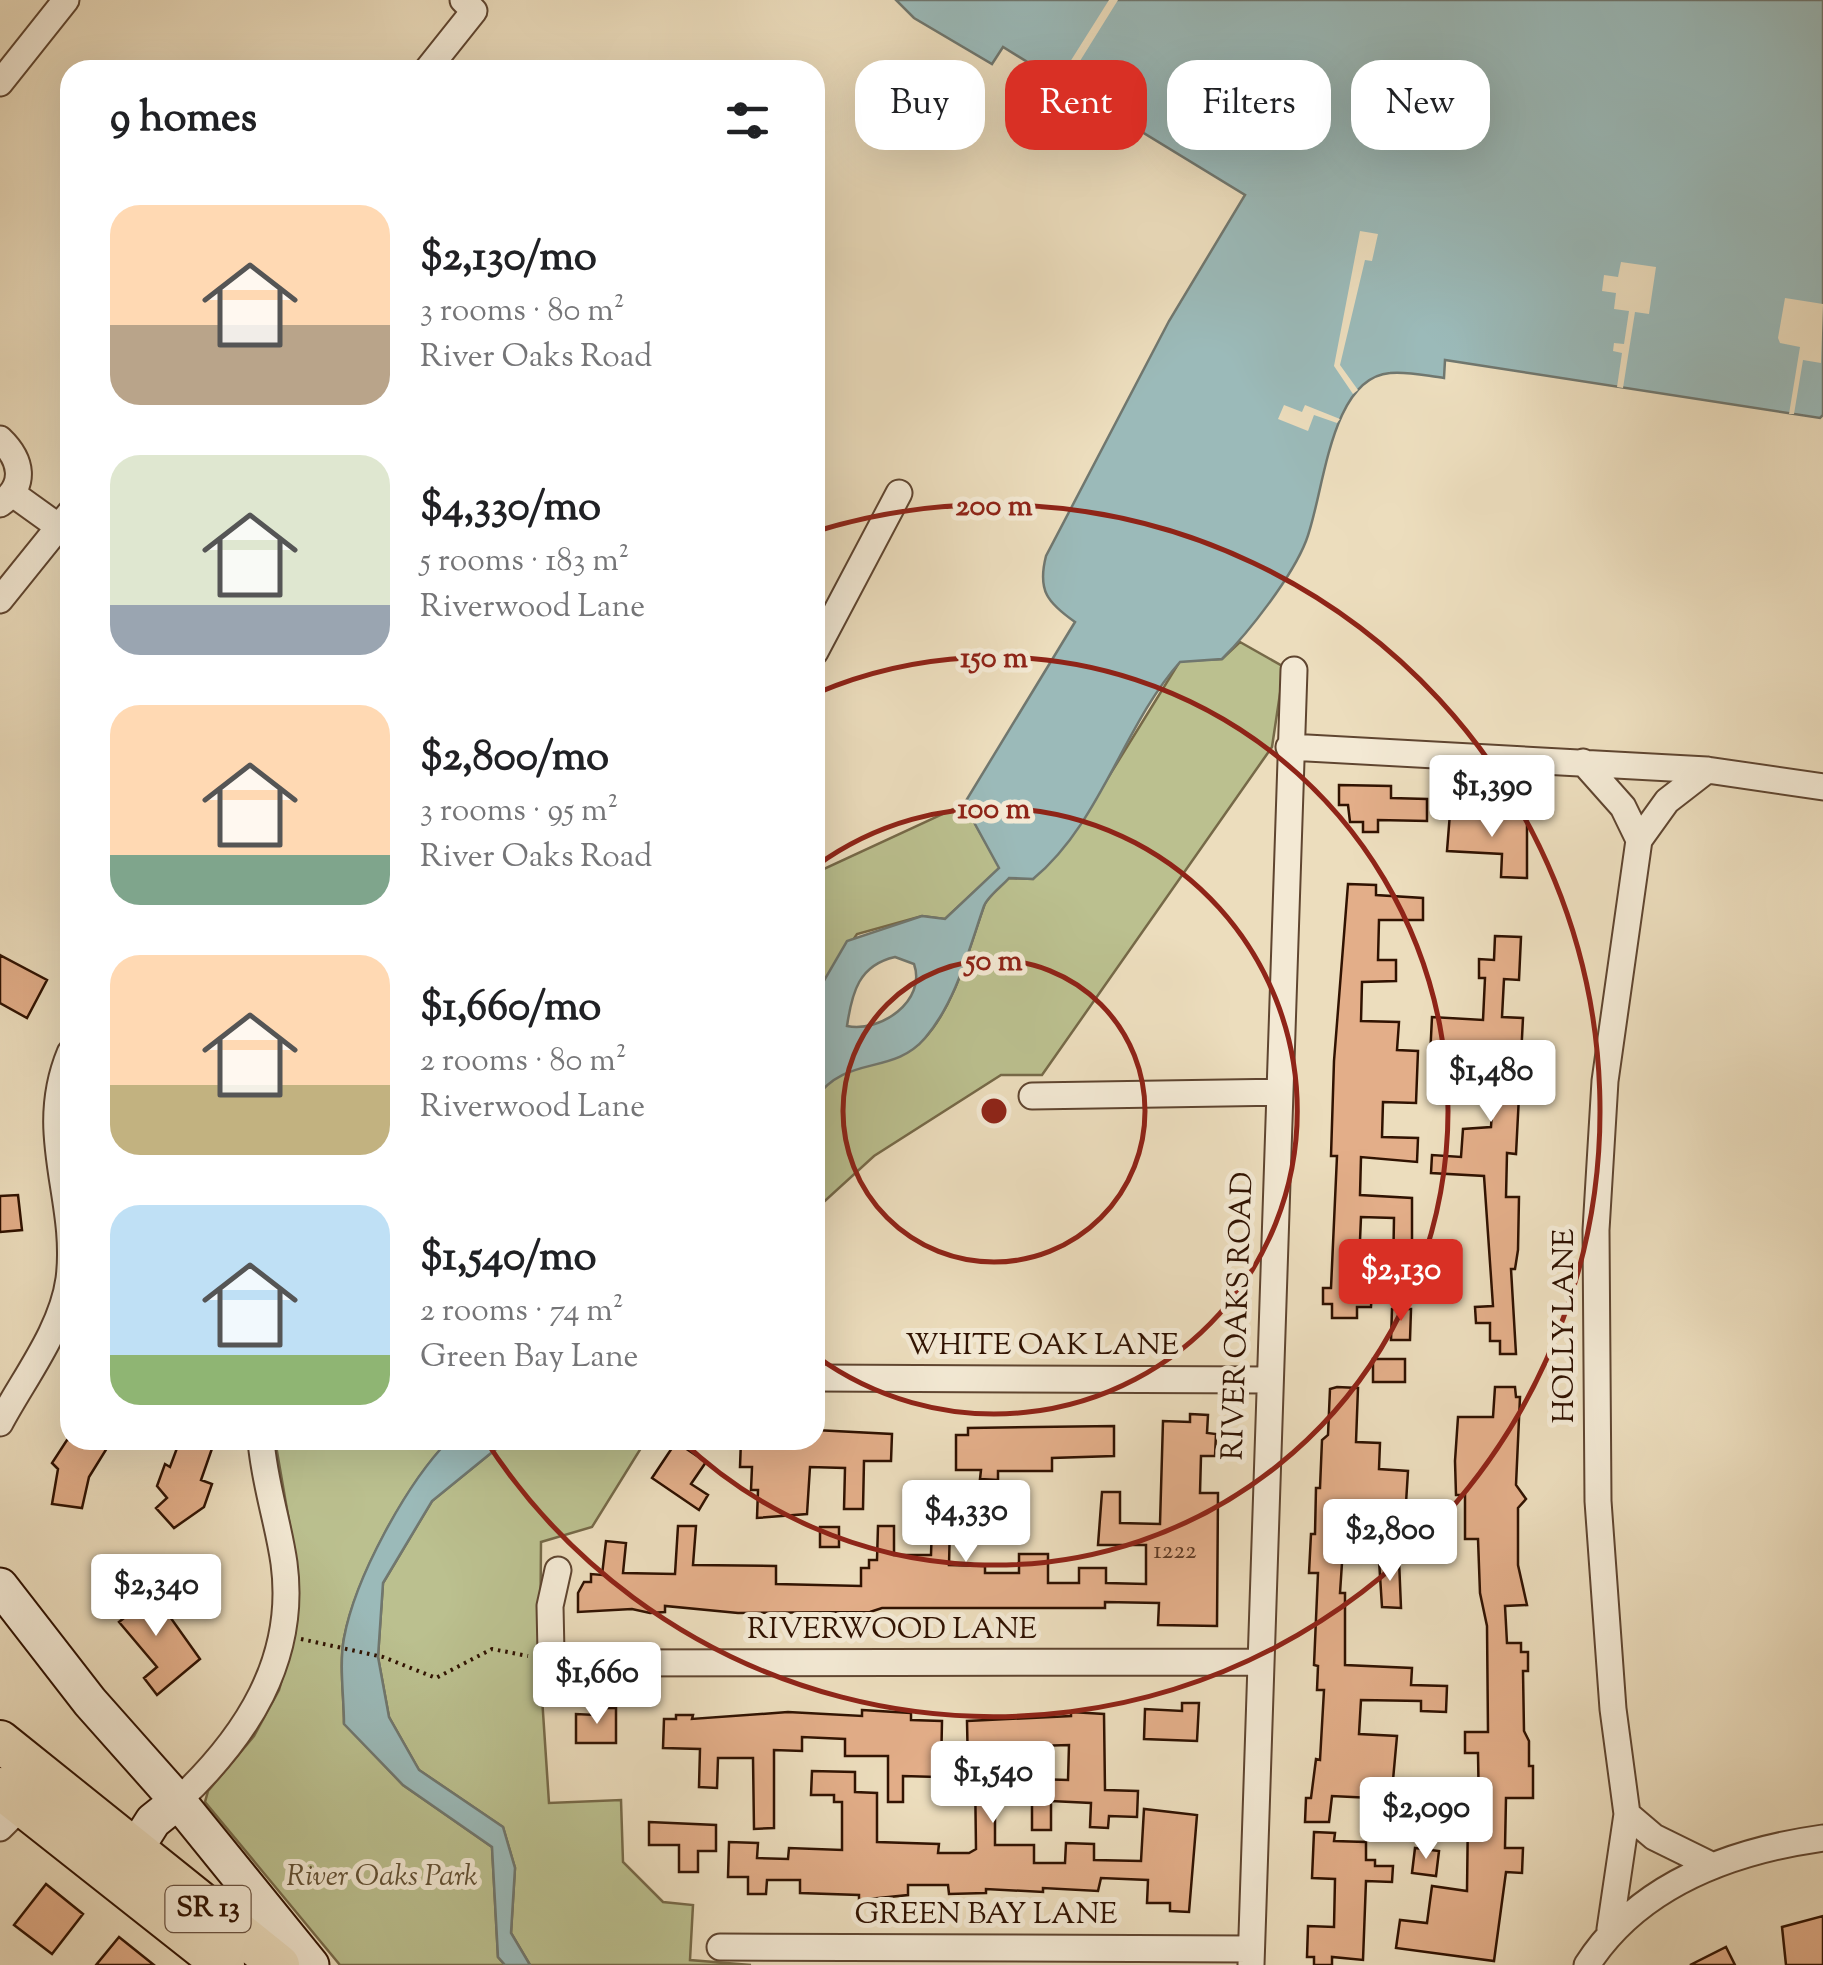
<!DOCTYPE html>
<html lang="en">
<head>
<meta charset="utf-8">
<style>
  :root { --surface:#fff; --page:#f6f6f6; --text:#202124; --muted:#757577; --accent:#d93025 }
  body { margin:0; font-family:"Sorts Mill Goudy",serif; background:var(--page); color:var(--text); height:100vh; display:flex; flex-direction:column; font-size:38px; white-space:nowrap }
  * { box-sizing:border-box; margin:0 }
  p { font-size:32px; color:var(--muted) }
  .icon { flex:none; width:55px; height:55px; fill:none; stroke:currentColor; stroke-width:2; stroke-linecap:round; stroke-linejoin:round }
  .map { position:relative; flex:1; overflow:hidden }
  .sheet { position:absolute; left:60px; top:60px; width:765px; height:1390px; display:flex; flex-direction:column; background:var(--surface); border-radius:30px; box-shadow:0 10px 40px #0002 }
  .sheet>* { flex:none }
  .top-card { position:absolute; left:855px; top:60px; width:818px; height:90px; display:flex; gap:20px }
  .price { position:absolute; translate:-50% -85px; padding:0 22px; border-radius:10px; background:#fff; color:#222; font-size:32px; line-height:65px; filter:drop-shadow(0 2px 5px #0008) }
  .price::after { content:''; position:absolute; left:50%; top:60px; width:30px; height:22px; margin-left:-15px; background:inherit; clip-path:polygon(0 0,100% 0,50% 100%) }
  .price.selected { background:var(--accent); color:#fff }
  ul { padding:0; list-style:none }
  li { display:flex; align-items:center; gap:30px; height:250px; padding:0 50px }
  li span { display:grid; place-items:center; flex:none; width:280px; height:200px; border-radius:30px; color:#555 }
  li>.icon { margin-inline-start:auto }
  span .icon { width:120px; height:120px; fill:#fffc; stroke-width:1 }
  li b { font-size:42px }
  h2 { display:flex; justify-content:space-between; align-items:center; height:120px; padding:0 50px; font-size:42px }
  .tag { padding:0 35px; border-radius:30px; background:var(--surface); box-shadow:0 10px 40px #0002; font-size:35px; line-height:90px }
  .tag.selected { background:var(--accent); color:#fff }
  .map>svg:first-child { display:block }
  .green { fill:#bbc08f; stroke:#766948; stroke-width:2.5 }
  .water { fill:#9bbab9; stroke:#70776f; stroke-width:2.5; fill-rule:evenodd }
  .pier { fill:#ecddbd }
  .building { fill:#e3ae89; stroke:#301201; stroke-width:2.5; fill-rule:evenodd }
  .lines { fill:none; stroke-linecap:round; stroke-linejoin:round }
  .street-casing { stroke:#5f4530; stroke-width:29 }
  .secondary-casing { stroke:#301201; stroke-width:39 }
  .primary-casing { stroke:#301201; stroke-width:44 }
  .path { stroke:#301201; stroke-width:4; stroke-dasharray:2.5 5; stroke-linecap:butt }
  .street { stroke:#f3e9d4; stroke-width:25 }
  .secondary { stroke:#f3e9d4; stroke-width:35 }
  .primary { stroke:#ecddbd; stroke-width:40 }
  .ring { fill:none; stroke:#8f2418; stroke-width:5 }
  .labels { text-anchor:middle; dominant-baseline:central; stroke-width:10; stroke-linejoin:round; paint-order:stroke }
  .number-label { font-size:25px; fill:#5d3923 }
  .shield { fill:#f3e9d4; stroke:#6a5240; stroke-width:2.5 }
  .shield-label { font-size:28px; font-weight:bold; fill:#301201 }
  .street-label { font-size:30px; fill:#301201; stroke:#f3e9d4 }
  .park-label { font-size:30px; font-style:italic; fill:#614f33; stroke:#f3e9d4 }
  .centre { fill:#8f2418; stroke:#f3e9d4; stroke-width:5 }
  .ring-label { font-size:30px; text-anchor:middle; font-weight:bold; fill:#8f2418; stroke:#f3e9d4; stroke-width:10; stroke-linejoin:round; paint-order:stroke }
</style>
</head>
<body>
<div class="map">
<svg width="1823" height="1965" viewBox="0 0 1823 1965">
  <rect width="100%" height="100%" fill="#ecddbd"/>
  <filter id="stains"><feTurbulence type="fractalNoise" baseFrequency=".002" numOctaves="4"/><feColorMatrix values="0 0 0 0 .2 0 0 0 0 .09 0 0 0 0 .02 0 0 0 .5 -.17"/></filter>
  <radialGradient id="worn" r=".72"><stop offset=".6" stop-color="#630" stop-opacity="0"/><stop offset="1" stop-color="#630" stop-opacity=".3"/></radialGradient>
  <path class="green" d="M1240,642l44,25 -12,80 -230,328h-41l-127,81 -59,54c0,-23 -7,-99 3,-115 25,-39 76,-23 106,-56 32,-35 45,-91 60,-133 3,-9 18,-20 25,-28l24,1 60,-77 87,-141 42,-2z
    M964,804l36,64 -55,51 -23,-3 -65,18 -42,62v-123z
    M275,1440h174c-43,45 -93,137 -105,198 -5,26 0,59 0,85l59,62 89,62 6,110 7,8h-165l-135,-163 3,-11 46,-55 25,-46 9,-32 9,-91z
    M507,1440h139l-54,87 -51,15 -1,125 9,136 72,-3 2,62 40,40 30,3 -3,55 61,5h-221l-19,-32 4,-65 -12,-41 -84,-57 -30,-53 -11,-60 5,-74 49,-82z"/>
  <path class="water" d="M896,0h927v415l-3,3 -375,-58 -1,18c-17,-2 -37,-7 -54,-5 -61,5 -66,123 -84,168 -14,36 -57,91 -84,118l-42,3c-57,64 -79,161 -147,217l-24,-1c-7,8 -22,19 -25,28 -15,43 -28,96 -59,132 -32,38 -79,16 -110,61v-103l32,-55 75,-25 23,3 54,-51 -35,-64 111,-182c-27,-19 -38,-31 -29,-66l123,-235 76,-126 -242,-148 -11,17 -78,-46zM895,957l19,7c13,37 -34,69 -67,62 5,-34 12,-61 48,-69z
    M449,1440h58l-75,61 -49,82 -5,74 11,60 30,53 84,57 12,41 -4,65 19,32h-25l-7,-8 -6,-110 -89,-62 -59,-61c0,-27 -5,-59 0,-86 11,-60 62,-154 105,-198z"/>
  <path class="pier" d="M1109,0h9l-53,85 -7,-4z
    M1360,231l18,3 -6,27 -7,-1 -25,105 18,25 -5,4 -19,-28z
    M1621,262l35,5 -7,47 -14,-2 -12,76 -6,-1 5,-34 -9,-2 1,-8 10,1 5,-33 -15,-2 2,-16 -14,-2 2,-16 14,2z
    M1785,298l38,6 -2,59 -18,-3 -9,54h-5l11,-67 -20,-4 -2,-5z
    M1284,405l18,7 3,-7 35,14 -3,4 -23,-8 -6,16 -30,-12z"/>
  <path class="building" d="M1339,785l52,1v12l36,1v22l-49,-1v12h-15v-10h-13l-2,-17h-9z
    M1450,813l77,5v60l-26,-1 1,-23 -55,-3z
    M1348,884l28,1v10l47,3v22h-44l-1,40h18v21l-34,1 -1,39 38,1 -2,28 21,1 -2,52 -33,-1 -1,35 36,1 -1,24 -56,-5 -1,38 52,3v76h-19l1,-56 -33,-1 -3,70 14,1 -1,19h-14v11h-25v-14h-9v-16h8l6,-132h-6l3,-95z
    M1495,936l26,1 -2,43 -15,-1 -2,38 21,1 -7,136 -9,-1 -1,44h13l-1,53 -3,19h-4l5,85h-16v-13h-10v-18h-14l-1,-16 18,-1 -9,-130 -53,-3 1,-18 29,2 2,-28 28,-2 2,-33h-8l2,-31 -57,-6 2,-40 51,3 2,-42h-6v-19l15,1z
    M0,955l47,25 -20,38 -27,-15z
    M18,1195l4,35 -22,2v-36z
    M1392,1309h19l-1,31h-19z
    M1373,1359h32v23h-32z
    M1337,1387l21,1 -2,54 24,1 -1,26 29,2 -2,32 -43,-1 -1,47 -19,-1 -3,45h5v72l67,3 -1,17 36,1 -1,26 -25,-1v-10l-60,-1 -2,34 38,2 -7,77 -19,-1 1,-14 -40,-2 -3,26h-24l1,-24h5l5,-39 4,1 4,-70h-7l1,-24 -4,-1 4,-92h-9l2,-39h4l1,-46h4l2,-48 6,-5 2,-46z
    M1495,1387h20l1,10h4l-4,88 10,14 -8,9v57l9,40 -22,1 2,37h14v9h7v19h-5l1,60 5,10v25h4v32h-27l-1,50h18l-1,25 -16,-1 -12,89 -98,-13 4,-28 27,3 5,-37 35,5 1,-80h11l-1,-58h-13v-21h23l-1,-106 -7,-33 -2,-54h-13v-44h-9l-1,-34 3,-44h35z
    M1190,1414l18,1 -1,18 9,1 -1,22h-14l-1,37h18l-1,133 -59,-1 1,-22 -54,-1v6h-223l-12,4 -132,1 -73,-7v6l-15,1 -18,-4 -54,3v-19l6,-11h7v-8l11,1 4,-34 20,2 -3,30 52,1 3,-48h18l-3,39 83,1v18l85,2v-18h8v-8h8l1,-34h16v29h37l1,-31h18l-1,41 36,1v7h34v-19h29v29h31v-15h27v15l40,1v-39h-48l4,-53h18v31l40,1 3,-103 27,1z
    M1114,1426v30l-62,2v13h-54v9l-18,-1 1,-9h-25v-35h12v-7z
    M815,1430l77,4 -1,27h-27l-1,48h-19l1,-41 -35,-1 -3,47 -50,4 1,-28h-7l1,-23h-12l1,-27h74z
    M67,1440h45l-23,37 -7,31 -30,-4 6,-35 -6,-6z
    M180,1440h35l-14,40 11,4 -8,23 -30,21 -18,-20 11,-10 -10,-12 8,-22 5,3z
    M676,1442l30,20 -15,22 17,11 -9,15 -47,-32z
    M1410,1513l19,1 -2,35 -18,-1z
    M820,1527h19v20h-19z
    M1379,1560h20l2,48 -19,-1z
    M129,1587l12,14 14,1 13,12 32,45 -43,36 -13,-17 13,-11 -38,-45 5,-4 -13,-16z
    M1182,1703h17l-2,38 -53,-2 1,-30 37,2z
    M597,1708h19v35h-40v-29l20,1z
    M862,1710l49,3v7l31,1 -1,50 -3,6 -35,-1v26h-15v-46h-43v-17l-43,-2v14l-28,-1v78l-20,1 -1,-71h-35l-1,30 -18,-1 1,-38 -37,-1 1,-29h12v-4h17l-1,4 96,-7 74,4z
    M1071,1712l33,2 1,76 33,1 -1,26 -28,-1 -1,12 -18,-1 1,-24 -40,-2v29h-19v-28h-37v43h39v18h31l1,-20 28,1v16l47,1 3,-52 53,6 -8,97 -19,-1v-8h-23l1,-23 -47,-2 -3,13 -55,-3v4l-57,-3v4l-37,1 -1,-9h-40v10l-49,5v-5l-59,-2v-13h-33l-1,14h-18v-17h-20l1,-35 29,1 -1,15 31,1 1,-11 53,2v-48h-8v-7h-23l1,-24 43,1v20l22,1v49l62,2 -1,9h31l7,-4 -1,-78h-7l-1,-50 104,-5zM1069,1745l-1,35 -32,-1v-33z
    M649,1822l67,3v26h-18v21h-19v-27h-30z
    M1314,1832l21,1 -1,8 32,1v18h9v6h18l-1,16 -26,-1 -3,79 -31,-3v8h-18v-8h-7l1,-31 26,1 1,-48 -23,-1z
    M1415,1848l24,3 -3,25 -24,-3z
    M46,1884l37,30 -31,40 -38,-29z
    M1823,1916v49h-37l-4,-38z
    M119,1937l35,28h-58z
    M1726,1947l9,18h-45z"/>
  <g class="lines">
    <g class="street-casing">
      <path id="street" d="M427,70l47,-59 -11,-11
        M0,83l66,-83
        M0,439c22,21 27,46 0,65
        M13,494l46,33
        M0,600l70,-87
        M815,652l84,-159
        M1289,747l418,23 116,17
        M1583,762l40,45 16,33 -34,241 -9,149 2,271 15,208 14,105 -17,115
        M1639,840l28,-39 40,-31
        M1032,1096l248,-4
        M815,1378l454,2
        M0,1423c24,-45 62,-93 69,-144 10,-80 -33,-144 1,-226
        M558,1570l-8,36 1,47 23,10 686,-1
        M178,1801c68,-64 119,-141 106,-238 -6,-42 -20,-81 -23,-123
        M1627,1814l27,23 59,29
        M0,1828l30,-30
        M720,1947l531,2
        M1251,1965l43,-1295
        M1587,1965c52,-81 144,-114 236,-127"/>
    </g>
    <g class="secondary-casing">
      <path id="secondary" d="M0,1586l90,116 88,99 133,164
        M120,1873l33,-52 25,-20"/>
    </g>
    <g class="primary-casing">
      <path id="primary" d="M0,1741l279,224
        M0,1788l224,177"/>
    </g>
    <path class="path" d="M301,1639l82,18 53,21 56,-29 36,7"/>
    <use href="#street" class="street"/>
    <use href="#secondary" class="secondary"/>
    <use href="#primary" class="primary"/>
  </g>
  <g class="ring">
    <circle cx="994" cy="1111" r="151"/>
    <path d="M816 866A303 303 0 1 1 816 1356"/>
    <path d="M817 693A454 454 0 1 1 681 1440"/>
    <path d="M817 531A606 606 0 1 1 486 1441"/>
  </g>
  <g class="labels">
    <g class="number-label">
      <text x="1175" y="1552">1222</text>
    </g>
    <rect class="shield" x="165.5" y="1886" width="85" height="46" rx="8"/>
    <g class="shield-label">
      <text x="208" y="1909">SR 13</text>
    </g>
    <g class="street-label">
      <text transform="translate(1239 1316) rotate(-88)">RIVER OAKS ROAD</text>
      <text transform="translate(1565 1326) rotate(-90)">HOLLY LANE</text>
      <text x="1042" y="1346">WHITE OAK LANE</text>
      <text x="892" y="1630">RIVERWOOD LANE</text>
      <text x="986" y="1915">GREEN BAY LANE</text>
    </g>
    <g class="park-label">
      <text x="382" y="1877">River Oaks Park</text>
    </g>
  </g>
  <circle cx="994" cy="1111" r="15" class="centre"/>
  <g class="ring-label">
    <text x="994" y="515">200 m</text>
    <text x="994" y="667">150 m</text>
    <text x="994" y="818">100 m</text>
    <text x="994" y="970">50 m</text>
  </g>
  <rect width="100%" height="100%" filter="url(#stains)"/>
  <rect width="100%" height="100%" fill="url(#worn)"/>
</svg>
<b class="price" style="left:1492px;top:840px">$1,390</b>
<b class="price" style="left:1491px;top:1125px">$1,480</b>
<b class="price selected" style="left:1401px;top:1324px">$2,130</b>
<b class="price" style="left:966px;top:1565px">$4,330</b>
<b class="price" style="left:1390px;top:1584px">$2,800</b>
<b class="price" style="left:156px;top:1639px">$2,340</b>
<b class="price" style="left:597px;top:1727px">$1,660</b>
<b class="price" style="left:993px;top:1826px">$1,540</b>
<b class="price" style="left:1426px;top:1862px">$2,090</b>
<div class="top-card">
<a class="tag">Buy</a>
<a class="tag selected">Rent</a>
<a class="tag">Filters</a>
<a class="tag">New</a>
</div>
<section class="sheet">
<h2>9 homes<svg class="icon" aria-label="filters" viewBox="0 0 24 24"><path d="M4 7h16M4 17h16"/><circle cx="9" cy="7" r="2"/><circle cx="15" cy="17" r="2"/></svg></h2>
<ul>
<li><span style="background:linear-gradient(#ffd9b3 60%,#b9a48a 0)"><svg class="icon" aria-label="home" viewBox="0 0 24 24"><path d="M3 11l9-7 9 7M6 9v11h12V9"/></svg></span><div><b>$2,130/mo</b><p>3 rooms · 80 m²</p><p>River Oaks Road</p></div></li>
<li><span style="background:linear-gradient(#dfe7d0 75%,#9aa5b1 0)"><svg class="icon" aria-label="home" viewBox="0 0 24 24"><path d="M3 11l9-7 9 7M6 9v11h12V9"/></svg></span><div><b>$4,330/mo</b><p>5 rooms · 183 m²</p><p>Riverwood Lane</p></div></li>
<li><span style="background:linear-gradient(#ffd9b3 75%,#7fa58c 0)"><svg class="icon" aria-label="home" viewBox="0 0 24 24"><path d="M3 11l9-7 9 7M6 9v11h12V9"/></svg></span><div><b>$2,800/mo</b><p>3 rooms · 95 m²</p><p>River Oaks Road</p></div></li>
<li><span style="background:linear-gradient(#ffd9b3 65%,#c2b280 0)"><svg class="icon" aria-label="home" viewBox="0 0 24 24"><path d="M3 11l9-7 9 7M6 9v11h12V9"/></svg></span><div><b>$1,660/mo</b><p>2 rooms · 80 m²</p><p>Riverwood Lane</p></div></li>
<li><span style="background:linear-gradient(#bfe0f5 75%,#8fb573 0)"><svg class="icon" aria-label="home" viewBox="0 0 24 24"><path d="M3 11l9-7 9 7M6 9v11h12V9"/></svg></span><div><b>$1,540/mo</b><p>2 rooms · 74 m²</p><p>Green Bay Lane</p></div></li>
</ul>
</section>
</div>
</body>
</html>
